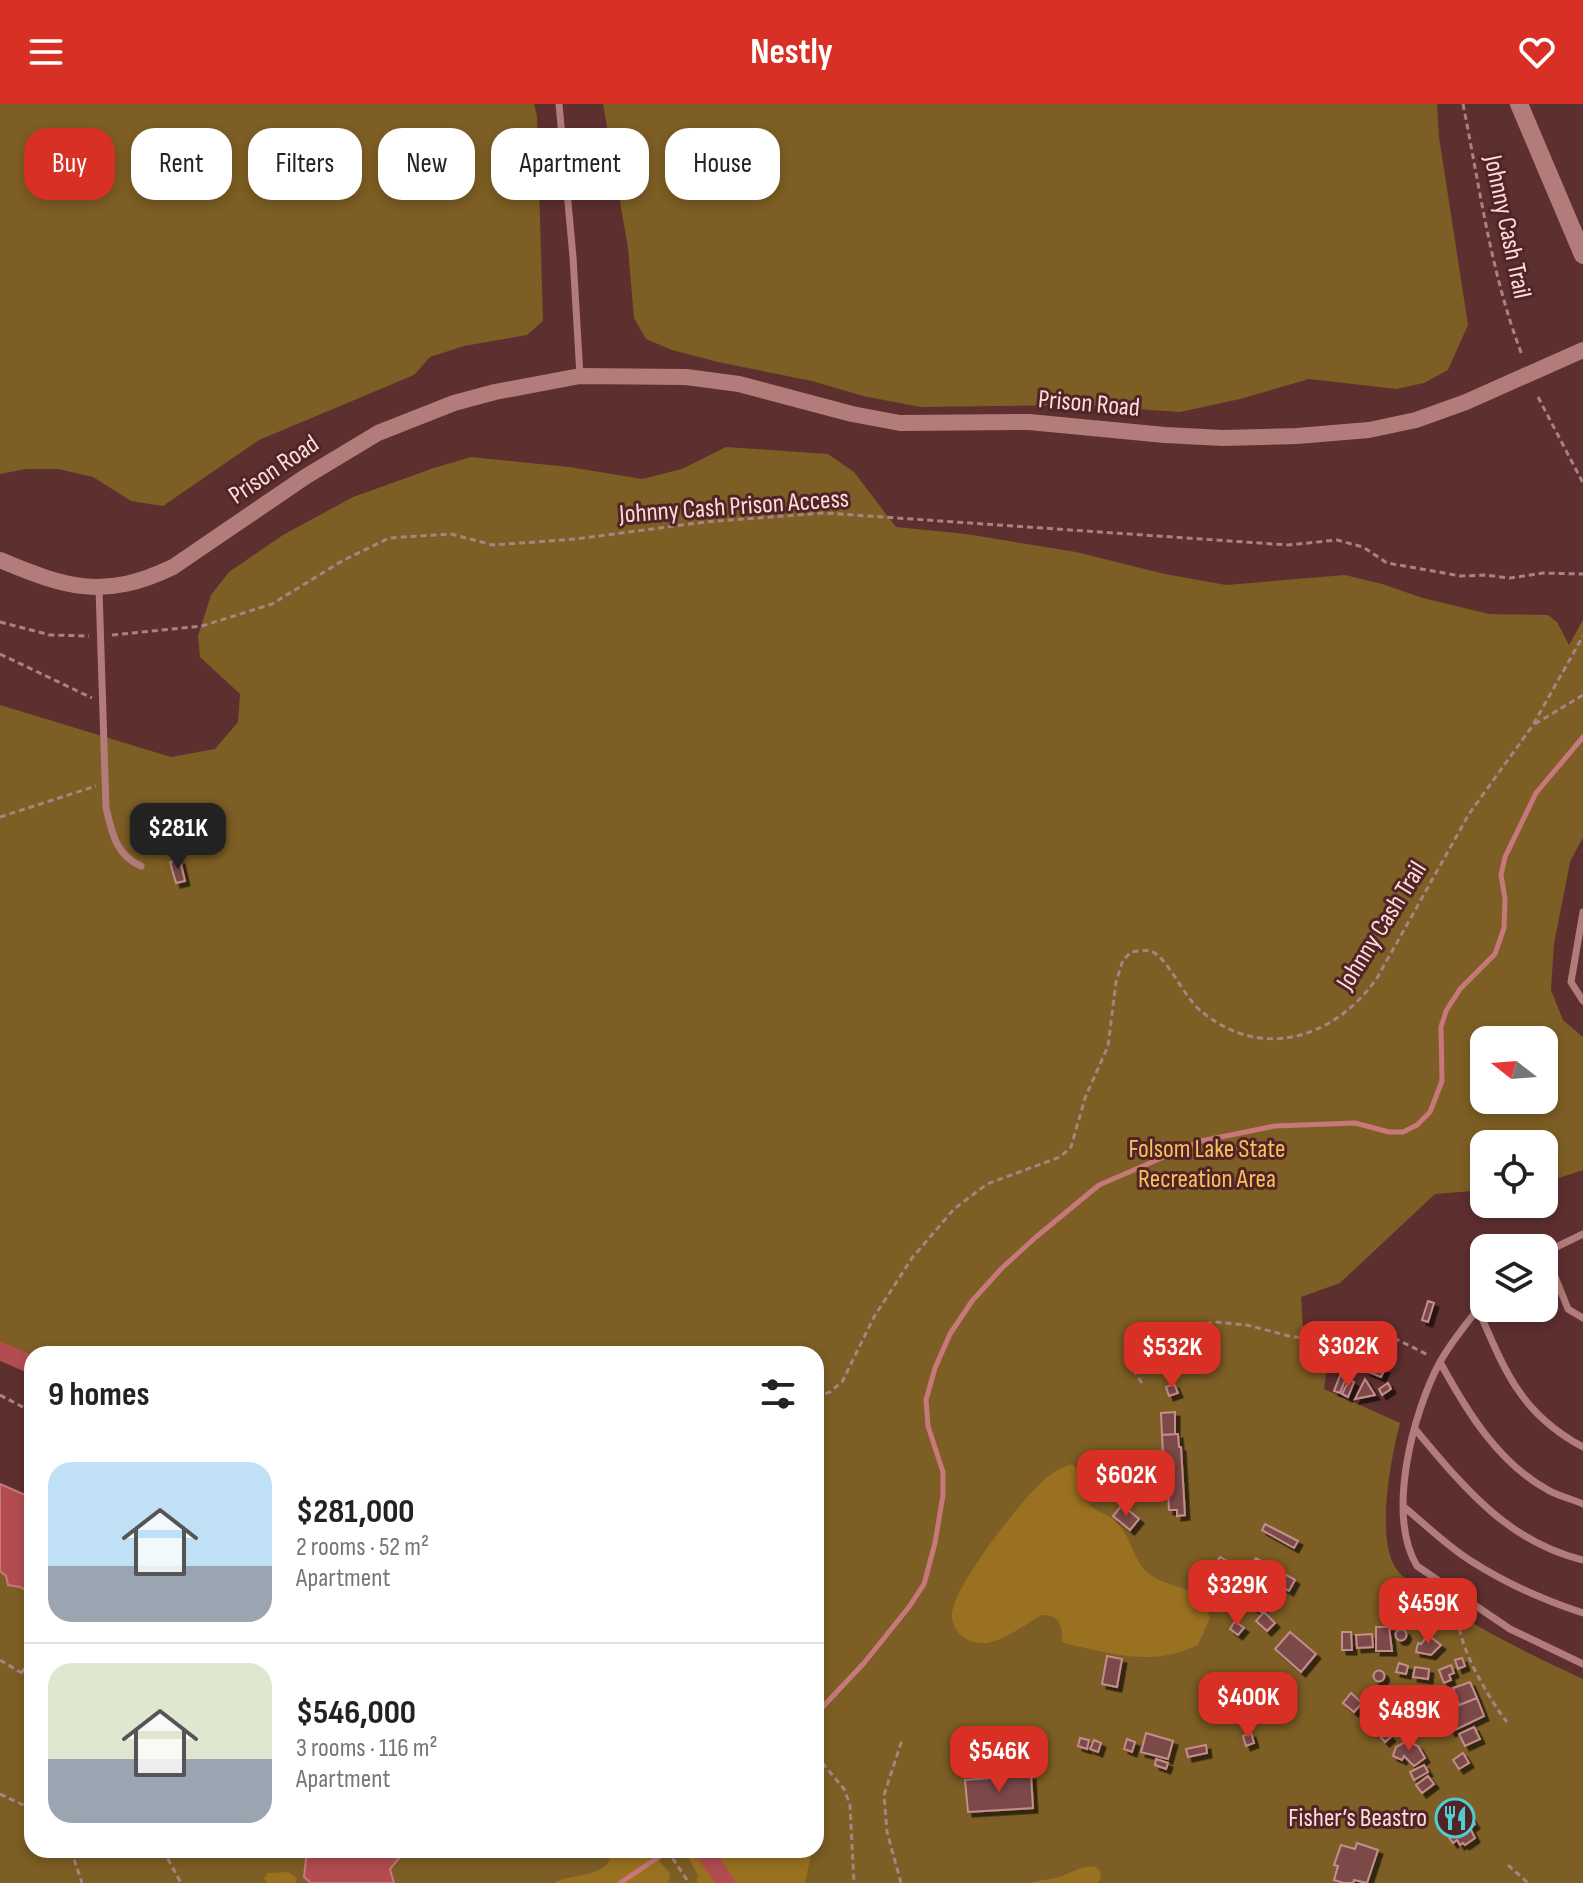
<!DOCTYPE html>
<html lang="en">
<head>
<meta charset="utf-8">
<style>
  :root { --surface:#fff; --page:#f2f2f2; --text:#222; --muted:#767676; --line:#e0e0e0; --accent:#d93025 }
  body { margin:0; font-family:"Sofia Sans Condensed",sans-serif; background:var(--page); color:var(--text); height:100vh; display:flex; flex-direction:column; font-size:30px; white-space:nowrap }
  * { box-sizing:border-box; margin:0 }
  p { font-size:26px; color:var(--muted) }
  .icon { flex:none; width:44px; height:44px; fill:none; stroke:currentColor; stroke-width:2; stroke-linecap:round; stroke-linejoin:round }
  .map { position:relative; flex:1; overflow:hidden }
  .side { position:absolute; left:24px; top:1242px; width:800px; height:512px; display:flex; flex-direction:column; background:var(--surface); border-radius:24px; box-shadow:0 4px 12px #0003 }
  .side>* { flex:none }
  .guide { position:absolute; left:24px; top:24px; width:800px; height:72px; display:flex; gap:16px }
  .needle { width:52px; rotate:287deg }
  .controls { position:absolute; left:1470px; top:922px; display:grid; gap:16px }
  .controls a { display:grid; place-items:center; width:88px; height:88px; border-radius:16px; background:var(--surface); box-shadow:0 4px 12px #0003; font-size:40px }
  .price { position:absolute; translate:-50% -68px; padding:0 18px; border-radius:16px; background:var(--accent); color:#fff; font-size:26px; line-height:52px; filter:drop-shadow(0 2px 4px #0008) }
  .price::after { content:''; position:absolute; left:50%; top:48px; width:24px; height:18px; margin-left:-12px; background:inherit; clip-path:polygon(0 0,100% 0,50% 100%) }
  .price.on { background:#222; color:#fff }
  ul { padding:0; list-style:none }
  li { display:flex; align-items:center; gap:24px; height:200px; padding:0 24px }
  li+li { border-top:2px solid var(--line) }
  li span { display:grid; place-items:center; flex:none; width:224px; height:160px; border-radius:24px; color:#555 }
  li>.icon { margin-inline-start:auto }
  span .icon { width:96px; height:96px; fill:#fffc; stroke-width:1 }
  li b { font-size:34px }
  h2 { display:flex; justify-content:space-between; align-items:center; height:96px; padding:0 24px; font-size:34px }
  .tag { padding:0 28px; border-radius:24px; background:var(--surface); box-shadow:0 4px 12px #0003; font-size:28px; line-height:72px }
  .tag.on { background:var(--accent); color:#fff }
  header { display:flex; justify-content:space-between; align-items:center; height:104px; padding:0 24px; background:var(--accent); color:#fff; font-size:36px; font-weight:700 }
  .map>svg:first-child { display:block }
  .green { fill:#7d5e24; fill-rule:evenodd }
  .forest { fill:#9a7120 }
  .water { fill:#b24c50; stroke:#c8787a; stroke-width:2 }
  .lines { fill:none; stroke-linecap:round; stroke-linejoin:round }
  .stream { stroke:#c8787a; stroke-width:5 }
  .canal { stroke:#b24c50; stroke-width:18 }
  .building { fill:#7c4a4a; stroke:#c58d8c; stroke-width:2; filter:url(#shadow) }
  .path { stroke:#a98281; stroke-width:3; stroke-dasharray:6 4; stroke-linecap:butt }
  .service { stroke:#b27c7b; stroke-width:7 }
  .tertiary { stroke:#b27c7b; stroke-width:16 }
  .secondary { stroke:#b27c7b; stroke-width:18 }
  .labels { text-anchor:middle; dominant-baseline:central; stroke-width:6; stroke-linejoin:round; paint-order:stroke }
  .street-label { font-size:26px; fill:#fcdddc; stroke:#522425 }
  .park-label { font-size:26px; fill:#f6c05d; stroke:#522425 }
  .poi-label { font-size:26px; fill:#fcdddc; stroke:#522425; text-anchor:end }
</style>
</head>
<body>
<header><svg class="icon" aria-label="menu" viewBox="0 0 24 24"><path d="M4 6h16M4 12h16M4 18h16"/></svg>Nestly<svg class="icon" aria-label="heart" viewBox="0 0 24 24"><path d="M12 20l-8-8c-3-5 5-10 8-4 3-6 11-1 8 4z"/></svg></header>
<div class="map">
<svg width="1583" height="1779" viewBox="0 0 1583 1779">
  <defs>
    <filter id="shadow"><feDropShadow dx="4.5" dy="4.5" stdDeviation="0" flood-color="#0009"/></filter>
  </defs>
  <rect width="100%" height="100%" fill="#5e2f2f"/>
  <path class="green" d="M0,0h534l3,12 6,205 -16,14 -63,11 -34,11 -16,18 -155,65 -96,66 -32,-5 -38,-24 -35,-8h-32l-26,5z
    M603,0h834l2,33 29,188 -20,45 -24,13 -28,6 -87,-10 -69,20 -60,13 -101,-7 -159,2 -57,-11 -51,-15 -94,-19 -46,-12 -26,-11 -12,-21 -6,-70z
    M726,343l102,7 26,18 42,55 70,7 110,18 89,22 61,11 119,-10 37,9 41,14 66,16 59,1 9,7 12,23 14,-25v217l-13,25 -16,82 -3,46 12,30 20,17v133l-39,13v-39h-60v46l-49,4 -95,89 -39,14 3,47 26,1 -6,44 76,34c-9,35 -24,112 -5,144 8,13 25,22 38,31 47,32 98,57 150,81v204h-1189l-4,-14 16,-19h410v-496h-784v6l-32,-15v-640l171,52 44,-8 23,-27 2,-28 -40,-37 -2,-21 13,-41 18,-23 54,-37 70,-38 81,-29 37,-11 98,10 73,12 40,-10zM1484,936h60v60h-60z
    M0,1467l6,5 2,9 12,2 12,7v256h275l-3,26 7,7h-311z"/>
  <path class="forest" d="M1072,1360l9,8c0,48 21,30 41,57 10,13 12,31 25,43 23,20 53,9 63,46l-12,27c-46,22 -84,9 -131,-1l-5,-2c1,-14 -2,-28 -20,-27 -17,9 -36,25 -55,28 -9,1 -16,-1 -24,-6 -6,-4 -11,-14 -11,-21 -2,-26 72,-120 93,-137 8,-7 18,-12 27,-15z
    M607,1746h44l19,24 -2,9h-114c17,-11 52,-3 57,-29z
    M684,1746h128l-7,33h-107l-2,-4 3,-2z
    M1095,1762l5,5 1,7 -3,5h-70l32,-6 21,-9z
    M288,1768l9,6 -1,5h-29l-3,-5 4,-5z"/>
  <path class="water" d="M0,1380l32,14v96l-12,-7 -12,-2 -2,-9 -6,-5z
    M307,1746h99l-16,19 4,14h-83l-7,-6z"/>
  <g class="lines">
    <path class="stream" d="M816,1610l48,-51 45,-56 15,-23 11,-41 8,-48v-23l-15,-46 -2,-26 9,-32 15,-34 22,-33 30,-33 34,-31 63,-52 102,-44 74,-15 80,-3 34,9h14l14,-7 13,-13 12,-31 -1,-54 5,-16 14,-22 35,-35 9,-26 1,-29 -4,-24 4,-18 31,-64 47,-56
      M620,1779l49,-33"/>
    <path class="canal" d="M0,1247l32,14
      M703,1746l23,33"/>
  </g>
  <path class="building" d="M180,756l5,21 -9,2 -6,-21z
    M1428,1197l6,2 -6,19 -6,-2z
    M1370,1258l15,7 -4,8 -15,-6z
    M1345,1259l6,3 -11,27 -6,-2z
    M1365,1275l10,16 -20,4z
    M1349,1276l5,2 -6,15 -6,-3z
    M1388,1279l3,6 -9,6 -3,-6z
    M1174,1280l4,9 -9,3 -3,-9z
    M1175,1308v22l-13,1 -1,-22z
    M1178,1330l1,13h2l4,68 -8,1v-6h-8l-1,-19h-3l-3,-56z
    M1122,1401l17,14 -9,11 -17,-14z
    M1265,1420l33,17 -4,7 -32,-18z
    M1220,1453l35,20 -7,14 18,11 -5,10 -30,-16 9,-15 -26,-14z
    M1256,1454l39,22 -6,11 -40,-22z
    M1264,1508l11,11 -8,8 -11,-10z
    M1235,1517l9,7 -6,7 -8,-6z
    M1376,1523h13l3,24h-16z
    M1395.5 1531a5.5 5.5 0 1 1 11 0a5.5 5.5 0 1 1-11 0Z
    M1290,1528l26,22 -15,18 -26,-23z
    M1342,1528h9l1,18h-10z
    M1372,1530l1,13 -16,1 -1,-13z
    M1428,1531l13,10 -10,10 -15,-3 2,-9 3,1z
    M1107,1552l15,3 -5,28 -15,-3z
    M1462,1554l3,8 -7,3 -3,-9z
    M1399,1559l9,3 -2,8 -10,-2z
    M1451,1561l3,8 -5,2 2,5 -7,3 -5,-13z
    M1415,1563l14,2 -1,10 -15,-2z
    M1373.5 1572a5.5 5.5 0 1 1 11 0a5.5 5.5 0 1 1-11 0Z
    M1470,1578l7,16 -18,7 -6,-17z
    M1351,1589l11,10 -8,9 -11,-9z
    M1408,1589l4,11 -13,5 -4,-11z
    M1430,1591h11v7l-10,3z
    M1477,1594l7,18 -33,16 -9,-20z
    M1437,1606l10,15 -8,6 -11,-15z
    M1369,1612l11,8 -6,8 -11,-8z
    M1474,1623l6,12 -15,7 -6,-12z
    M1384,1626l7,7 -6,5 -6,-7z
    M1146,1629l27,8 -5,18 -27,-7z
    M1251,1629l3,10 -8,3 -3,-10z
    M1080,1634l9,2 -2,9 -9,-3z
    M1127,1635l8,3 -3,10 -8,-3z
    M1094,1636l7,3 -3,9 -8,-3z
    M1407,1637l11,5 7,12 -11,8 -10,-10 -2,4 -9,-4 3,-9z
    M1206,1641l1,8 -19,4 -2,-8z
    M1463,1649l6,10 -10,6 -6,-9z
    M1156,1655l12,4 -2,6 -11,-4z
    M1424,1661l4,7 -14,8 -4,-8z
    M1031,1671l2,33 -65,4 -3,-32z
    M1428,1672l6,8 -12,9 -6,-8z
    M1450,1699l3,5 7,-1 2,4 -2,3 5,-4 5,6 -24,17 -5,-6 5,-3 -4,-6 2,-1 -5,-6z
    M1470,1712l5,8 -5,4 5,10 -10,7 -2,-2 -3,2 -3,-5 -4,3 -7,-10z
    M1357,1739l21,7 -11,33 -13,-3 -1,3h-9l-10,-3 4,-14 -4,-1 7,-20 14,4z"/>
  <g class="lines">
    <path class="path" d="M1463,0c17,85 28,170 59,251
      M1538,293l45,86
      M0,518l50,13 39,1
      M112,531l90,-9 70,-22 70,-43 47,-23 62,-4 42,11 83,-6 129,-17 120,-9 463,32 49,-5 26,7 24,16 74,13 23,-1 26,3 33,-5 40,1
      M0,550l92,44
      M1535,620l48,-29
      M0,713l96,-31
      M1142,1279c-10,-14 -19,-30 -5,-45l78,-16 32,3 46,12 103,2 34,17
      M0,1291l32,17
      M816,1293l14,-5 12,-10 32,-65 38,-59 42,-49 33,-25 73,-27 11,-10 14,-49 23,-52 8,-64 7,-22 8,-8c6,-1 13,-2 19,-1 16,3 34,47 51,60 61,51 134,27 176,-33l92,-164 64,-89 50,-89
      M1460,1505c-10,25 30,92 47,113
      M0,1556l32,19
      M21,1569l11,-13
      M816,1651l28,34 6,16 4,78
      M0,1690l32,15
      M71,1746l11,33
      M163,1746l18,33
      M667,1746l22,33
      M1508,1761l20,18
      M901,1779l-14,-51 -3,-37 18,-55"/>
    <path class="service" d="M559,0l14,153 7,119
      M99,485l7,219c6,25 10,47 35,58
      M1583,808l-12,70 12,19
      M1545,1148l23,57 15,9
      M1544,1149l39,-19
      M1484,1197c-15,20 -32,39 -44,61 -27,50 -54,152 -23,204l93,63 73,35
      M1478,1205c27,62 42,104 105,138
      M1440,1258c26,48 58,101 108,128 10,6 24,9 35,14
      M1415,1325c47,56 92,113 168,131
      M1404,1403c22,18 43,39 67,54 36,23 72,39 112,52"/>
    <path class="tertiary" d="M0,456c67,28 104,40 173,7l132,-90 73,-44 76,-30 41,-11 85,-16 106,1 53,7 113,30 48,9 129,-1 136,13 58,3 74,-2 72,-6 47,-10 50,-18 117,-52"/>
    <path class="secondary" d="M1519,0l64,151"/>
  </g>
  <defs>
    <g id="restaurant-ring" transform="scale(2)"><circle r="9.5" fill="#522425" stroke="#51ccd3" stroke-width="1.5"/><path d="M-5-6h1v4h1v-4h1v4h1v-4h1v5L-1.5 .5V6h-2V.5L-5-1ZM5-6V6H3V1.5H1.5Q1.5-4 5-6Z" fill="#51ccd3"/></g>
  </defs>
  <g fill-rule="evenodd">
    <use href="#restaurant-ring" x="1455" y="1714"/>
  </g>
  <g class="labels">
    <g class="street-label">
      <text transform="translate(1507 123) rotate(78)">Johnny Cash Trail</text>
      <text transform="translate(1089 300) rotate(5)">Prison Road</text>
      <text transform="translate(274 366) rotate(-34)">Prison Road</text>
      <text transform="translate(734 403) rotate(-4)">Johnny Cash Prison Access</text>
      <text transform="translate(1382 822) rotate(-58)">Johnny Cash Trail</text>
    </g>
    <g class="park-label">
      <text x="1207" y="1045">Folsom Lake State<tspan x="1207" dy="30">Recreation Area</tspan></text>
    </g>
    <g class="poi-label">
      <text x="1427" y="1714">Fisher’s Beastro</text>
    </g>
  </g>
</svg>
<div class="controls">
<a><svg class="needle" viewBox="-14 -14 28 28"><path d="M0-13l5 13h-10z" fill="#e53935"/><path d="M0 13l5-13h-10z" fill="#767676"/></svg></a>
<a><svg class="icon" aria-label="locate" viewBox="0 0 24 24"><circle cx="12" cy="12" r="6"/><path d="M12 2v4M12 18v4M2 12h4M18 12h4"/></svg></a>
<a><svg class="icon" aria-label="layers" viewBox="0 0 24 24"><path d="M12 4l9 5-9 5-9-5zM3 14l9 5 9-5"/></svg></a>
</div>
<b class="price on" style="left:178px;top:767px">$281K</b>
<b class="price" style="left:1348px;top:1285px">$302K</b>
<b class="price" style="left:1172px;top:1286px">$532K</b>
<b class="price" style="left:1126px;top:1414px">$602K</b>
<b class="price" style="left:1237px;top:1524px">$329K</b>
<b class="price" style="left:1428px;top:1542px">$459K</b>
<b class="price" style="left:1248px;top:1636px">$400K</b>
<b class="price" style="left:1409px;top:1649px">$489K</b>
<b class="price" style="left:999px;top:1690px">$546K</b>
<div class="guide">
<a class="tag on">Buy</a>
<a class="tag">Rent</a>
<a class="tag">Filters</a>
<a class="tag">New</a>
<a class="tag">Apartment</a>
<a class="tag">House</a>
</div>
<section class="side">
<h2>9 homes<svg class="icon" aria-label="filters" viewBox="0 0 24 24"><path d="M4 7h16M4 17h16"/><circle cx="9" cy="7" r="2"/><circle cx="15" cy="17" r="2"/></svg></h2>
<ul>
<li><span style="background:linear-gradient(#bfe0f5 65%,#9aa5b1 0)"><svg class="icon" aria-label="home" viewBox="0 0 24 24"><path d="M3 11l9-7 9 7M6 9v11h12V9"/></svg></span><div><b>$281,000</b><p>2 rooms · 52 m²</p><p>Apartment</p></div></li>
<li><span style="background:linear-gradient(#dfe7d0 60%,#9aa5b1 0)"><svg class="icon" aria-label="home" viewBox="0 0 24 24"><path d="M3 11l9-7 9 7M6 9v11h12V9"/></svg></span><div><b>$546,000</b><p>3 rooms · 116 m²</p><p>Apartment</p></div></li>
</ul>
</section>
</div>
</body>
</html>
